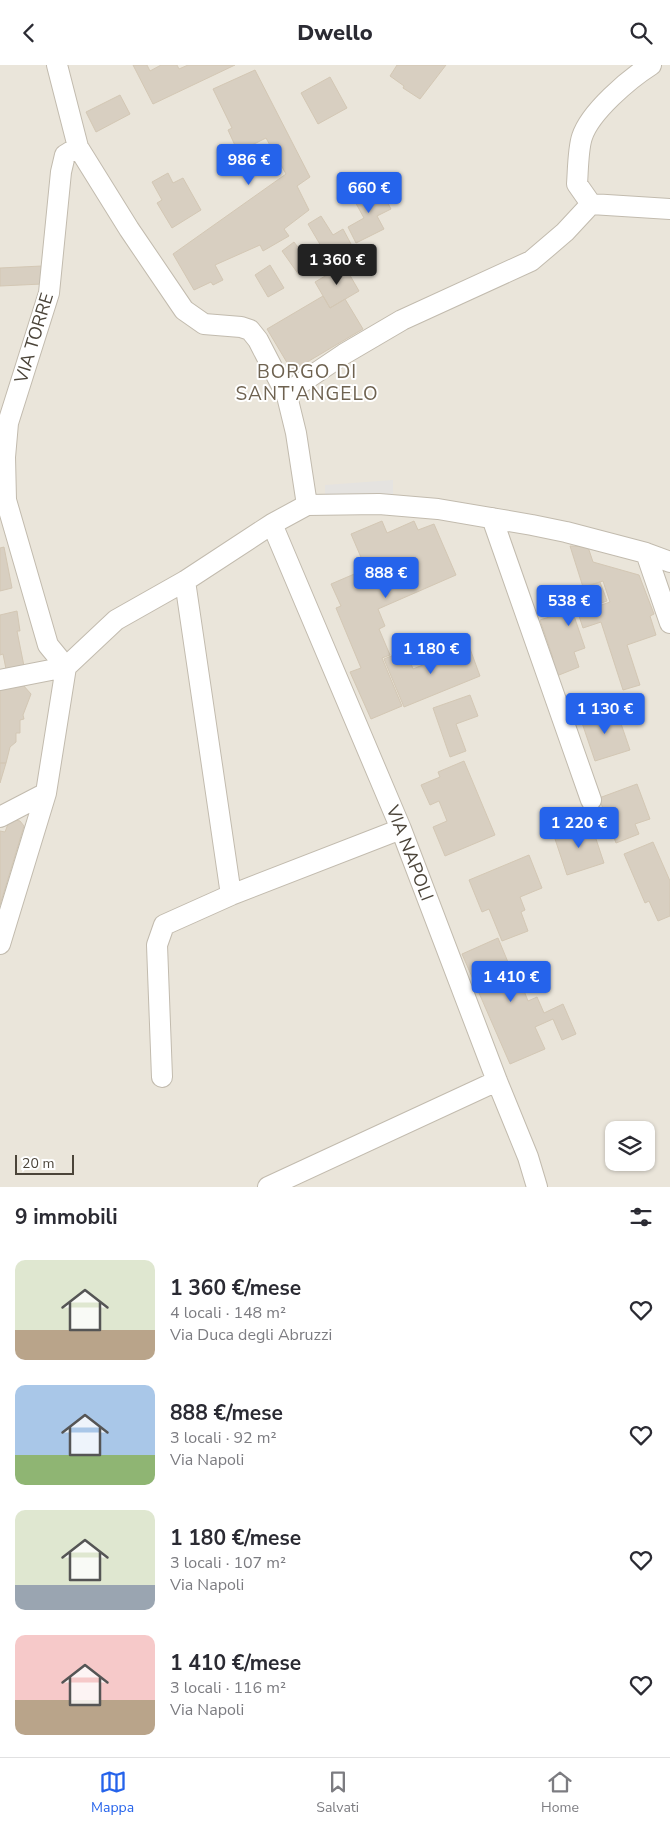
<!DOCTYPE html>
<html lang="it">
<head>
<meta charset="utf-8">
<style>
  :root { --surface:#fff; --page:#f7f7f7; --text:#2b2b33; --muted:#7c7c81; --line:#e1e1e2; --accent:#2563eb }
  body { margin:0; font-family:"Nunito Sans",sans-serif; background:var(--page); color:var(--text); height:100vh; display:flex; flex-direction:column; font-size:19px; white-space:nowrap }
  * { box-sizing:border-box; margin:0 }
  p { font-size:16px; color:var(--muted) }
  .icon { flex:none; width:28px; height:28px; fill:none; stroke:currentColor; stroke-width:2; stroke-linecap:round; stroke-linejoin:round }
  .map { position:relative; height:1122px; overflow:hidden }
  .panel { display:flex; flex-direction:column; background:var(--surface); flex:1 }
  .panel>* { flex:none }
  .tools { position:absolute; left:605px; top:1056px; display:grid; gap:10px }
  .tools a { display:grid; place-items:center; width:50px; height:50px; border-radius:10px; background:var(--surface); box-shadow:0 1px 4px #0004; font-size:25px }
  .scale { position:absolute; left:15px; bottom:12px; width:59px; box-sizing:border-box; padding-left:5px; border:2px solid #4b4439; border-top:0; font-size:14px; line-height:18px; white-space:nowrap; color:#4b4439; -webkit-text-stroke:4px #fff; paint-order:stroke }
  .price { position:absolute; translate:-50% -42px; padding:0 11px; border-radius:5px; background:var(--accent); color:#fff; font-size:16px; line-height:32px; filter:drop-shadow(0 1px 2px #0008) }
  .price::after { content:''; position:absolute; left:50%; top:30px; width:15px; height:11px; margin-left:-8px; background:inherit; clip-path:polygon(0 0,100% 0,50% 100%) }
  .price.active { background:#222; color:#fff }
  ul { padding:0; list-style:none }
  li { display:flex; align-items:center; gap:15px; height:125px; padding:0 15px }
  li span { display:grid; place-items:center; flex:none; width:140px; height:100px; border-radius:10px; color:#555 }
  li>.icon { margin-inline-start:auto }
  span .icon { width:60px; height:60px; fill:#fffc; stroke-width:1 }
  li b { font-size:21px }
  h2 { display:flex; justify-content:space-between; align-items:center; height:60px; padding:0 15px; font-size:21px }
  header { display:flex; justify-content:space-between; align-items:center; height:65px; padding:0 15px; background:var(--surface); font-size:22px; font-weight:800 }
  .menu { display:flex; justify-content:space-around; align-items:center; height:70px; border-top:1px solid var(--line); background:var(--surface); font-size:14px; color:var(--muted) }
  .menu a { display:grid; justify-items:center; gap:2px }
  .menu .active { color:var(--accent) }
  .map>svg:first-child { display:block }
  .residential { fill:#eae5da; fill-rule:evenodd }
  .parking { fill:#e5e3e0 }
  .building { fill:#d8cfc1; stroke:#d3c7b4 }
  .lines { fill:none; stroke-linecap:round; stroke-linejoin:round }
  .minor-casing { stroke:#c2bbae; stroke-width:22 }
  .minor { stroke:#fff; stroke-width:20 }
  .labels { text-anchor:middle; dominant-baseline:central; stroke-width:4; stroke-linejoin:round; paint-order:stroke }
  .street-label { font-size:18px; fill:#4b4439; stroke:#fff }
  .neighbourhood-label { font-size:19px; letter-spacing:1px; fill:#6e6250; stroke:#fff }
</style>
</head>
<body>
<header><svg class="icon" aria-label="back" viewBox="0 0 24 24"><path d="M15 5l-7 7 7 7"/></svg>Dwello<svg class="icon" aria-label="search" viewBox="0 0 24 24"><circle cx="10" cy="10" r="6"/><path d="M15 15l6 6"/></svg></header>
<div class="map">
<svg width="670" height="1122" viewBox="0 0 670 1122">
  <rect width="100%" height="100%" fill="#f6f3ec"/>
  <path class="residential" d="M0,0h670v1122h-670zM614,1065h32v33h-32z"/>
  <path class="parking" d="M393,415v15h-68v-10z"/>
  <path class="building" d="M133,0h14l3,6 11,-6h16l2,4 9,-4h47l-82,39z
    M397,0h49l-26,34 -17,-11 1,-2 -14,-10z
    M255,5l55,107 -13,9 12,24 -25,19 5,7 -26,15 -3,-6 -45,20 8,15 -10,5 -2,-3 -17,8 -21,-36 113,-80 -20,-36 -28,14 -10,-22 4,-2 -19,-39z
    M330,12l17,31 -29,16 -17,-31z
    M120,30l10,19 -34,18 -10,-20z
    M168,108l5,10 10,-5 18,32 -29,18 -15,-25 5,-3 -10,-18z
    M378,120l13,24 -14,7 7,13 -28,14 -8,-16 16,-9 -11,-20z
    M321,151l12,19 10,-6 8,15 -23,14 -20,-34z
    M294,177l18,24 -13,9 -17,-24z
    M270,200l14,23 -16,9 -13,-22z
    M344,200l15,26 -29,17 -15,-26z
    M42,201v18l-42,2v-18z
    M323,231l7,12 15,-9 18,30 -71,42 -25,-42z
    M382,456l5,12 27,-12 4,9 16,-6 22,51 -78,34 7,17 -6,3 11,26 -8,3 20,48 -31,13 -21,-47 11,-4 -25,-60 5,-2 -10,-22 35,-15 -15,-35z
    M570,481l18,1 5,15 46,13 15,39 -4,2 6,19 -29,10 13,40 -17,5 -22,-68 -18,6 -5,-15 32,-11 -7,-21 -20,6z
    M4,482l8,41 -12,3v-43z
    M600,517l7,19 -34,12 12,35 -11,4 5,15 -25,10 -6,-17 5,-2 -13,-38 22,-7 -5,-16z
    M17,546l3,20h-3l7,35 -18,3 -3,-15 -3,1v-40z
    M469,581l11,30 -76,31 -20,-48 22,-9 7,19z
    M23,620l8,9 -8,21 1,4 -4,1v13h-4v9l-6,5 -4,16h-6v-73z
    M470,630l8,21 -22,8 10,27 -16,6 -17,-49z
    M616,644l14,41 -35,11 -14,-41z
    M464,696l31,74 -50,21 -12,-29 14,-6 -8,-20 -9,4 -9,-20 19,-8 -2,-5z
    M0,698h6l-6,20z
    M637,719l13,35 -15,5 4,10 -23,9 -17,-45z
    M15,755l5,1 4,5 -24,79v-74l5,1 3,-8z
    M591,759l13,39 -37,12 -13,-39z
    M653,777l17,39v35l-12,5 -9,-20 -4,2 -21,-49z
    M529,790l13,33 -22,9 5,13 -4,2 7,19 -26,10 -13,-32 -7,3 -13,-32z
    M498,873l12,29 4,-2 14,36 9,-4 7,16 19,-9 13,30 -14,6 -9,-21 -18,8 10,22 -35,15 -48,-110z"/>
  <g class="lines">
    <g class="minor-casing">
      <path id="minor" d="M57,0l21,82 51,82 55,81 20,14 37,3 9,3 8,10 29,56 9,37 11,72
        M591,139l79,5
        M287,331l11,-11 46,-31 58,-34 129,-59 34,-29 26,-28 -14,-20c1,-13 1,-35 5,-47 8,-25 47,-58 69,-72
        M492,453l99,282
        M272,459l129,305 96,252 31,76 9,30
        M646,488l24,70
        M185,516l46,314 170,-66
        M66,602l50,-47 69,-39 87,-57 35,-19 72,-1 59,5 94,16 34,7 80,21 24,9
        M66,602l-18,-22 -42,-145 -1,-43 3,-34 41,-130 12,-121 4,-17 13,-8
        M0,615l66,-13
        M0,752l46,-24
        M0,879l46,-151 20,-126
        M162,1012l-5,-132 7,-20 67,-30
        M268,1122l229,-106"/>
    </g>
    <use href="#minor" class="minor"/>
  </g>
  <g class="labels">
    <g class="street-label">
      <text transform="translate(34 273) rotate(-73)">VIA TORRE</text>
      <text transform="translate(410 788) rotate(69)">VIA NAPOLI</text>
    </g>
    <g class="neighbourhood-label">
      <text x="307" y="307">BORGO DI<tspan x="307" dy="22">SANT'ANGELO</tspan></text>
    </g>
  </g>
</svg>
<div class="tools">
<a><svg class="icon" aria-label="layers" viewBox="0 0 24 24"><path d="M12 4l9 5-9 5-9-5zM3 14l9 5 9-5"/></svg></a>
</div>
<div class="scale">20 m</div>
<b class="price" style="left:249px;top:121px">986 €</b>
<b class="price" style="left:369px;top:149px">660 €</b>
<b class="price active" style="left:337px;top:221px">1 360 €</b>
<b class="price" style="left:386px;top:534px">888 €</b>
<b class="price" style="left:569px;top:562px">538 €</b>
<b class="price" style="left:431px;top:610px">1 180 €</b>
<b class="price" style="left:605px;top:670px">1 130 €</b>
<b class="price" style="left:579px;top:784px">1 220 €</b>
<b class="price" style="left:511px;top:938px">1 410 €</b>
</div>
<section class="panel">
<h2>9 immobili<svg class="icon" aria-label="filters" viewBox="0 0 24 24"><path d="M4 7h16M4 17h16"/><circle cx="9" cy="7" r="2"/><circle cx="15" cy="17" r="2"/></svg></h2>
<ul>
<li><span style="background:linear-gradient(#dfe7d0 70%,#b9a48a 0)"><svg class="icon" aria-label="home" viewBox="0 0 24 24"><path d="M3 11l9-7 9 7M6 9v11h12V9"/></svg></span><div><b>1 360 €/mese</b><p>4 locali · 148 m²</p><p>Via Duca degli Abruzzi</p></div><svg class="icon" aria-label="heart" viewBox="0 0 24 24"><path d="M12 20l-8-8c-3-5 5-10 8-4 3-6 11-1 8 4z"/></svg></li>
<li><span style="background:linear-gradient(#a9c7e8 70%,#8fb573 0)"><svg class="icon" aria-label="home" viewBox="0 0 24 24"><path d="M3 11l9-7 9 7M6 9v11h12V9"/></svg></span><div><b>888 €/mese</b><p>3 locali · 92 m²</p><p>Via Napoli</p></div><svg class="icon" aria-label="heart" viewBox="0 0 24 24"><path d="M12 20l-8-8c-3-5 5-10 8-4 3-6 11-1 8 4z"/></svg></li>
<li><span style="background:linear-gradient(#dfe7d0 75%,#9aa5b1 0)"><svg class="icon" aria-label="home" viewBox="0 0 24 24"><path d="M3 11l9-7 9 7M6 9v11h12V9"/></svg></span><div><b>1 180 €/mese</b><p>3 locali · 107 m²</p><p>Via Napoli</p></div><svg class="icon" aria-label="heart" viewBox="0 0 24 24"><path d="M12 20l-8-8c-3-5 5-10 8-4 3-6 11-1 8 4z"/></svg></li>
<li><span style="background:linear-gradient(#f6c9c9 65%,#b9a48a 0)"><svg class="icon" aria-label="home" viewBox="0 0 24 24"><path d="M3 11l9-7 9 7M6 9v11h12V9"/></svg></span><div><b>1 410 €/mese</b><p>3 locali · 116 m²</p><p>Via Napoli</p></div><svg class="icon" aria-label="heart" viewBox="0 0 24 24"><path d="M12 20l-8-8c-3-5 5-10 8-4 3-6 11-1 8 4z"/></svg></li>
</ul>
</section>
<nav class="menu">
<a class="active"><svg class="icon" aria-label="map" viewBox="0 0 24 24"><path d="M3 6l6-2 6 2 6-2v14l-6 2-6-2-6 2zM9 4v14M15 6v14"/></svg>Mappa</a>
<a><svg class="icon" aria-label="saved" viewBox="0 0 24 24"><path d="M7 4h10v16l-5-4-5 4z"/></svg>Salvati</a>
<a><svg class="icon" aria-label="home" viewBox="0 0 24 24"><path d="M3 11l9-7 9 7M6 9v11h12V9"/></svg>Home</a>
</nav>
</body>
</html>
